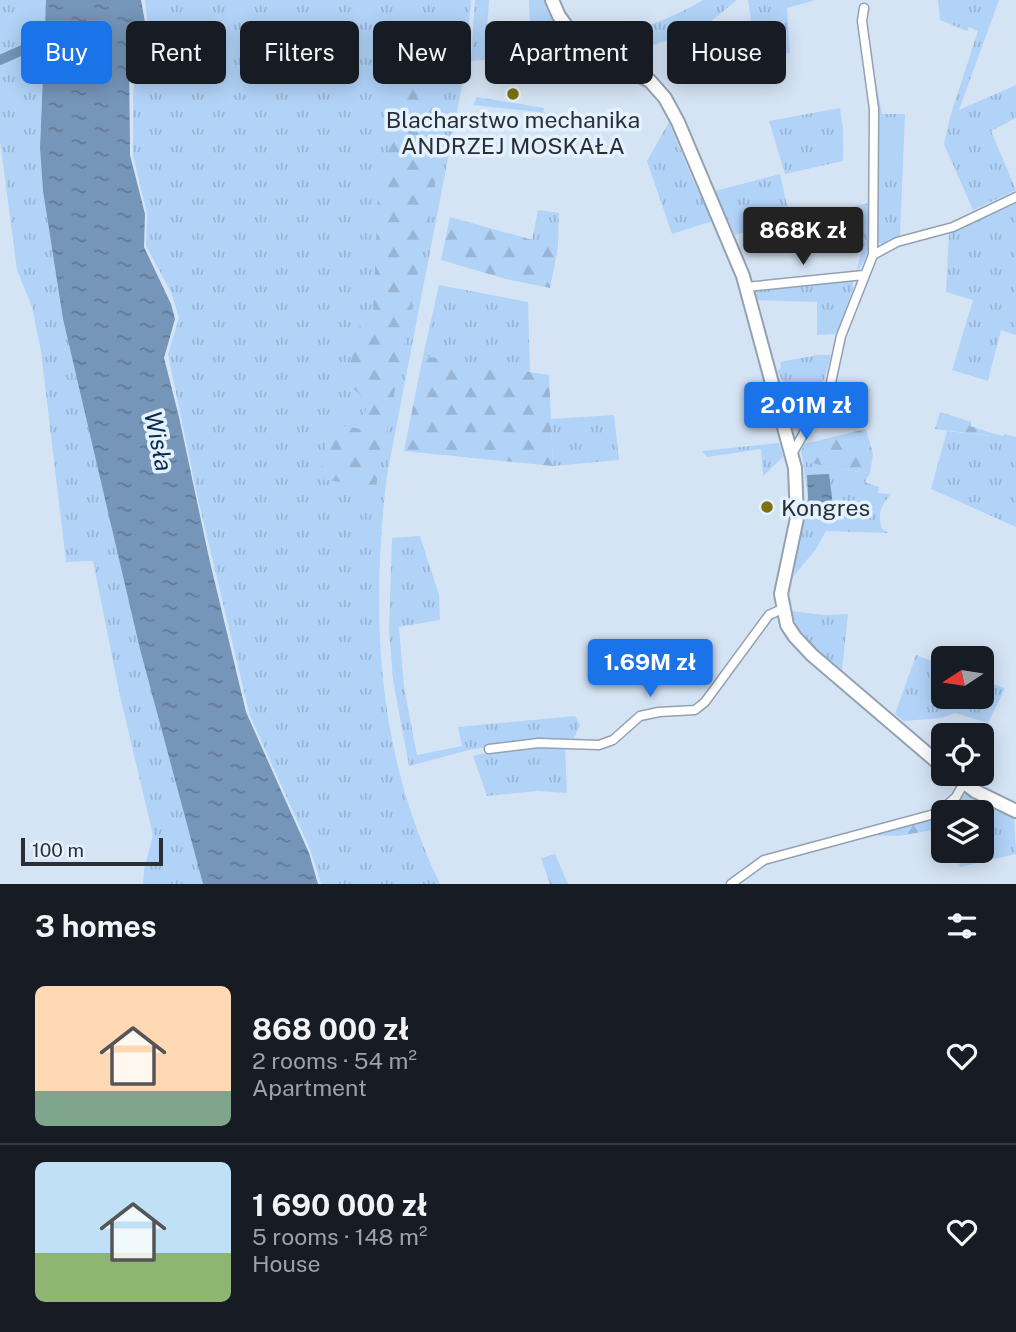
<!DOCTYPE html>
<html lang="en">
<head>
<meta charset="utf-8">
<style>
  :root { --surface:#171b24; --page:#242831; --text:#f1f3f6; --muted:#9ea1a6; --line:#363941; --accent:#1a73e8 }
  body { margin:0; font-family:"Public Sans",sans-serif; background:var(--page); color:var(--text); height:100vh; display:flex; flex-direction:column; font-size:26px; white-space:nowrap }
  * { box-sizing:border-box; margin:0 }
  p { font-size:23px; color:var(--muted) }
  .icon { flex:none; width:38px; height:38px; fill:none; stroke:currentColor; stroke-width:2; stroke-linecap:round; stroke-linejoin:round }
  .map { position:relative; height:884px; overflow:hidden }
  .sheet { display:flex; flex-direction:column; background:var(--surface); flex:1 }
  .sheet>* { flex:none }
  .top-card { position:absolute; left:21px; top:21px; width:975px; height:63px; display:flex; gap:14px }
  .needle { width:46px; rotate:258deg }
  .fabs { position:absolute; left:931px; top:646px; display:grid; gap:14px }
  .fabs a { display:grid; place-items:center; width:63px; height:63px; border-radius:10px; background:var(--surface); box-shadow:0 4px 18px #0003; font-size:35px }
  .scale { position:absolute; left:21px; bottom:18px; width:142px; box-sizing:border-box; padding-left:7px; border:4px solid #2a2f36; border-top:0; font-size:19px; line-height:24px; white-space:nowrap; color:#2a2f36; -webkit-text-stroke:5px #e4f1fe; paint-order:stroke }
  .price { position:absolute; translate:-50% -60px; padding:0 16px; border-radius:7px; background:var(--accent); color:#fff; font-size:23px; line-height:46px; filter:drop-shadow(0 2px 4px #0008) }
  .price::after { content:''; position:absolute; left:50%; top:42px; width:21px; height:16px; margin-left:-10px; background:inherit; clip-path:polygon(0 0,100% 0,50% 100%) }
  .price.active { background:#222; color:#fff }
  ul { padding:0; list-style:none }
  li { display:flex; align-items:center; gap:21px; height:175px; padding:0 35px }
  li+li { border-top:2px solid var(--line) }
  li span { display:grid; place-items:center; flex:none; width:196px; height:140px; border-radius:10px; color:#555 }
  li>.icon { margin-inline-start:auto }
  span .icon { width:84px; height:84px; fill:#fffc; stroke-width:1 }
  li b { font-size:30px }
  h2 { display:flex; justify-content:space-between; align-items:center; height:84px; padding:0 35px; font-size:30px }
  .pill { padding:0 24px; border-radius:10px; background:var(--surface); box-shadow:0 4px 18px #0003; font-size:24px; line-height:63px }
  .pill.active { background:var(--accent); color:#fff }
  .map>svg:first-child { display:block }
  .grass { fill:url(#grass-tufts) }
  .forest { fill:url(#forest-firs) }
  .pitch { fill:#b1d3f8 }
  .water { fill:url(#water-ripples) }
  .lines { fill:none; stroke-linecap:round; stroke-linejoin:round }
  .canal { stroke:#7595b9; stroke-width:10 }
  .street-casing { stroke:#93a1b1; stroke-width:11 }
  .secondary-casing { stroke:#93a1b1; stroke-width:16 }
  .street { stroke:#fff; stroke-width:8 }
  .secondary { stroke:#fff; stroke-width:12 }
  .poi-dot { fill:#7e7112; stroke:#e4f1fe; stroke-width:2.5 }
  .labels { text-anchor:middle; dominant-baseline:central; stroke-width:7; stroke-linejoin:round; paint-order:stroke }
  .poi-label { font-size:23px; fill:#2a2f36; stroke:#e4f1fe }
  .water-label { font-size:24px; font-style:italic; fill:#052a4d; stroke:#e4f1fe }
</style>
</head>
<body>
<div class="map">
<svg width="1016" height="884" viewBox="0 0 1016 884">
  <defs>
    <pattern id="grass-tufts" width="24" height="20" patternUnits="userSpaceOnUse" patternTransform="scale(1.75)"><rect width="24" height="20" fill="#b1d3f8"/><path d="M3 7l-1-3M5 7V3M7 7l1-3M15 17l-1-3M17 17v-4M19 17l1-3" fill="none" stroke="#98b5d5"/></pattern>
    <pattern id="forest-firs" width="22" height="20" patternUnits="userSpaceOnUse" patternTransform="scale(1.75)"><rect width="22" height="20" fill="#b1d3f8"/><path d="M5 1l3.5 6h-7zM16 11l3.5 6h-7z" fill="#98b5d5"/></pattern>
    <pattern id="water-ripples" width="26" height="14" patternUnits="userSpaceOnUse" patternTransform="scale(1.75)"><rect width="26" height="14" fill="#7595b9"/><path d="M2 4q2-2 4 0t4 0M15 11q2-2 4 0t4 0" fill="none" stroke="#607a97"/></pattern>
  </defs>
  <rect width="100%" height="100%" fill="#d5e4f5"/>
  <path class="grass" d="M0,0h46l-6,148 3,43 20,128 61,259 79,306h-60l1,-14 9,-35 -33,-139 -27,-135 -27,1 -25,-211 -9,-44 -15,-37 -17,-129z
    M145,0h326l-6,70 -78,405c-17,142 -10,278 53,409h-119l-11,-35 -60,-133 -53,-221 -29,-141 11,-36 -8,-26 -25,-46 1,-33 -14,-57v-60l2,-27 13,-42z
    M475,0h14l-4,60 -14,1z
    M529,0h15c10,25 18,46 40,61l-8,4 -44,-3z
    M703,0h34l-32,26 -70,26 -8,6 -21,-9v-3l-13,-7c39,-7 75,-18 110,-39z
    M748,0h68l-29,8 3,45 -34,3z
    M938,0h61l-40,110 57,-25v33l-25,13 25,59 -43,20 -29,-66 6,-27 28,-86 -9,-4 -2,4 -27,-11z
    M875,77l7,37h23l-5,122 -18,9 -6,-5 2,-113 -6,-49z
    M477,97l67,11 -2,13 -3,-9 -66,-7z
    M840,108l3,20v33l-58,13 -16,-53z
    M669,122l22,54 22,45 -41,13 -25,-73z
    M780,174l10,45 -55,16 -20,-44z
    M1016,201v134l-15,-5 -13,51 -36,-11 21,-70 -27,-8 3,-59z
    M868,203c3,24 6,51 -12,69l9,-33 -16,-6 -4,-24z
    M538,210l21,3 -1,34 -26,-7z
    M850,280l3,2v7l-14,42 -4,3 -18,1v-33l-59,-2 -3,-10z
    M439,285l89,17 2,71 -107,-17z
    M817,355h14c-7,28 -15,52 -31,76l-7,-1 -7,-44 -9,-15 4,-3 -1,-6z
    M614,415l5,45 -66,6 -2,-47z
    M947,431l44,5 1,-3 11,3 1,-2 12,3v90l-85,-38z
    M779,443l4,14 -20,19 -2,-27 -54,8 -5,-6z
    M803,461l34,8 33,4 -5,9 14,5 -1,6 13,1c-10,12 -14,19 -9,35l7,4 -63,-2 -10,18 -23,28 15,-80z
    M420,536l19,59 1,25 -41,7 5,60 13,68 45,-9 -4,-19 117,-11 5,9 -6,13 -57,4 -48,8 -60,16 -16,-86 -4,-52 3,-90z
    M791,611l34,4 23,-1 -6,56c-20,-17 -44,-33 -51,-59z
    M916,655l27,10v31h39v-16l23,8 -17,35 -33,-10 -13,5 -38,3 -9,-7z
    M527,746h38l2,47 -30,-2 -50,5 -14,-40 32,-8z
    M987,806l27,10 2,38 -56,13 -3,-16 25,-1v-33z"/>
  <path class="forest" d="M426,86l22,20 -7,48 -65,333 -57,-8 12,-55 31,5 5,-26 -21,-23 13,-53 14,-12 5,-121 24,-102z
    M450,217l108,30 -8,41 -44,-9 -65,-19z
    M423,356l126,19 4,91 -149,-15z
    M940,412l31,10 -1,4 22,7v3l-57,-7z
    M866,429l7,25 -3,19 -33,-4 -34,-8 -2,-10 3,-7z
    M966,793l21,13 -5,11v-5h-33z
    M943,815v13l-44,8 -31,-1z
    M555,854l13,30h-18l-9,-26z"/>
  <path class="pitch" d="M884,118h20l-3,35 -19,-1z"/>
  <path class="water" d="M46,0h95l4,22 -16,34 1,99 15,59 -1,33 27,57 4,15 -11,39 15,59 30,141 37,154 63,141 9,31h-115l-63,-235 -77,-330 -20,-128 -3,-43z
    M829,474l3,23 -3,21 -20,-1 -2,-42z"/>
  <g class="lines">
    <path class="canal" d="M0,60l54,-24"/>
    <g class="street-casing">
      <path id="street" d="M864,8l-2,13 12,88 -1,146
        M746,287l118,-12
        M792,454l38,-67 11,-51 32,-81 24,-13 56,-15 63,-30
        M489,749l49,-6 61,2 14,-5 27,-24 19,-4 36,-2 10,-8 64,-87 13,-6
        M731,884l33,-24 174,-47 18,-16 8,-14"/>
    </g>
    <g class="secondary-casing">
      <path id="secondary" d="M552,0l7,16 16,22 20,15 55,28 15,17 13,24 65,154 52,192 2,50 -16,76 6,31 8,12 17,18 131,112
        M952,774l23,17 41,20"/>
    </g>
    <use href="#street" class="street"/>
    <use href="#secondary" class="secondary"/>
  </g>
  <g class="poi-dot">
    <circle cx="513" cy="94" r="7"/>
    <circle cx="767" cy="507" r="7"/>
  </g>
  <g class="labels">
    <g class="poi-label">
      <text x="513" y="119">Blacharstwo mechanika<tspan x="513" dy="26">ANDRZEJ MOSKAŁA</tspan></text>
      <text x="781" y="507" text-anchor="start">Kongres</text>
    </g>
    <g class="water-label">
      <text transform="translate(159 441) rotate(78)">Wisła</text>
    </g>
  </g>
</svg>
<div class="fabs">
<a><svg class="needle" viewBox="-14 -14 28 28"><path d="M0-13l5 13h-10z" fill="#e53935"/><path d="M0 13l5-13h-10z" fill="#9ea1a6"/></svg></a>
<a><svg class="icon" aria-label="locate" viewBox="0 0 24 24"><circle cx="12" cy="12" r="6"/><path d="M12 2v4M12 18v4M2 12h4M18 12h4"/></svg></a>
<a><svg class="icon" aria-label="layers" viewBox="0 0 24 24"><path d="M12 4l9 5-9 5-9-5zM3 14l9 5 9-5"/></svg></a>
</div>
<div class="scale">100 m</div>
<b class="price active" style="left:803px;top:267px">868K zł</b>
<b class="price" style="left:806px;top:442px">2.01M zł</b>
<b class="price" style="left:650px;top:699px">1.69M zł</b>
<div class="top-card">
<a class="pill active">Buy</a>
<a class="pill">Rent</a>
<a class="pill">Filters</a>
<a class="pill">New</a>
<a class="pill">Apartment</a>
<a class="pill">House</a>
</div>
</div>
<section class="sheet">
<h2>3 homes<svg class="icon" aria-label="filters" viewBox="0 0 24 24"><path d="M4 7h16M4 17h16"/><circle cx="9" cy="7" r="2"/><circle cx="15" cy="17" r="2"/></svg></h2>
<ul>
<li><span style="background:linear-gradient(#ffd9b3 75%,#7fa58c 0)"><svg class="icon" aria-label="home" viewBox="0 0 24 24"><path d="M3 11l9-7 9 7M6 9v11h12V9"/></svg></span><div><b>868 000 zł</b><p>2 rooms · 54 m²</p><p>Apartment</p></div><svg class="icon" aria-label="heart" viewBox="0 0 24 24"><path d="M12 20l-8-8c-3-5 5-10 8-4 3-6 11-1 8 4z"/></svg></li>
<li><span style="background:linear-gradient(#bfe0f5 65%,#8fb573 0)"><svg class="icon" aria-label="home" viewBox="0 0 24 24"><path d="M3 11l9-7 9 7M6 9v11h12V9"/></svg></span><div><b>1 690 000 zł</b><p>5 rooms · 148 m²</p><p>House</p></div><svg class="icon" aria-label="heart" viewBox="0 0 24 24"><path d="M12 20l-8-8c-3-5 5-10 8-4 3-6 11-1 8 4z"/></svg></li>
</ul>
</section>
</body>
</html>
